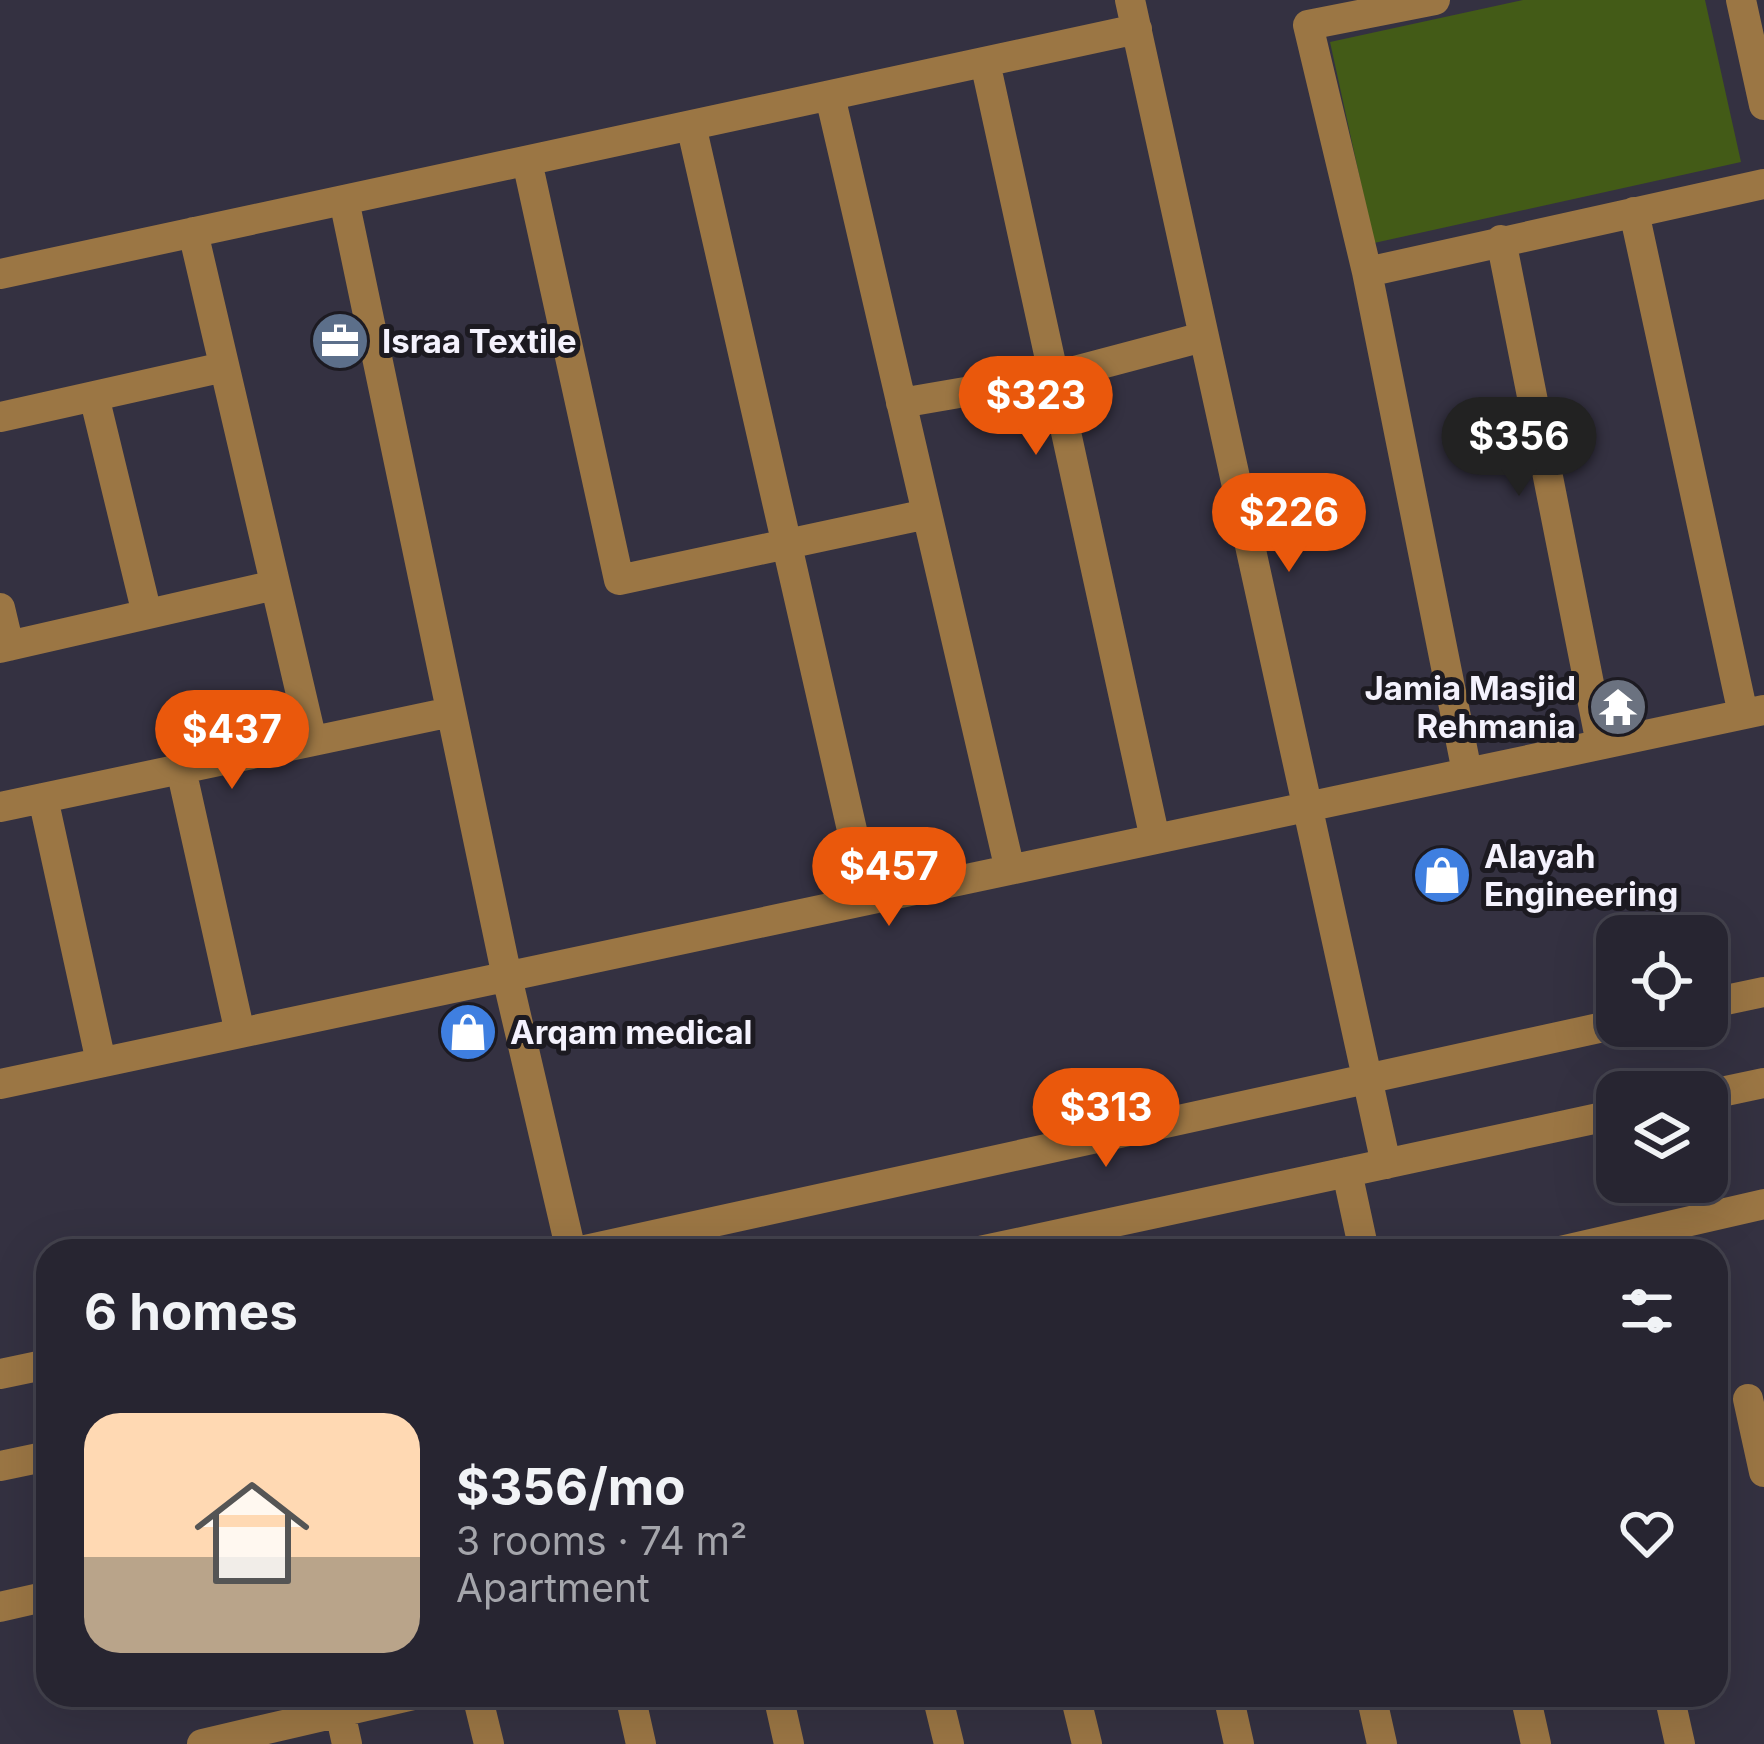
<!DOCTYPE html>
<html lang="en">
<head>
<meta charset="utf-8">
<style>
  :root { --surface:#272531; --page:#33313d; --text:#f1f3f6; --muted:#a4a5ab; --line:#43424d; --accent:#ea580c }
  body { margin:0; font-family:Inter,sans-serif; background:var(--page); color:var(--text); height:100vh; display:flex; flex-direction:column; font-size:45px; white-space:nowrap }
  * { box-sizing:border-box; margin:0 }
  p { font-size:39px; color:var(--muted) }
  .icon { flex:none; width:66px; height:66px; fill:none; stroke:currentColor; stroke-width:2; stroke-linecap:round; stroke-linejoin:round }
  .map { position:relative; flex:1; overflow:hidden }
  .side { position:absolute; left:36px; top:1239px; width:1692px; height:468px; display:flex; flex-direction:column; background:var(--surface); border-radius:36px; box-shadow:0 12px 48px #0002,0 0 0 3px var(--line) }
  .side>* { flex:none }
  .controls { position:absolute; left:1596px; top:915px; display:grid; gap:24px }
  .controls a { display:grid; place-items:center; width:132px; height:132px; border-radius:24px; background:var(--surface); box-shadow:0 12px 48px #0002,0 0 0 3px var(--line); font-size:60px }
  .price { position:absolute; translate:-50% -102px; padding:0 27px; border-radius:42px; background:var(--accent); color:#fff; font-size:39px; line-height:78px; filter:drop-shadow(0 3px 6px #0008) }
  .price::after { content:''; position:absolute; left:50%; top:72px; width:36px; height:27px; margin-left:-18px; background:inherit; clip-path:polygon(0 0,100% 0,50% 100%) }
  .price.active { background:#222; color:#fff }
  ul { padding:0; list-style:none }
  li { display:flex; align-items:center; gap:36px; height:300px; padding:0 48px }
  li span { display:grid; place-items:center; flex:none; width:336px; height:240px; border-radius:36px; color:#555 }
  li>.icon { margin-inline-start:auto }
  span .icon { width:144px; height:144px; fill:#fffc; stroke-width:1 }
  li b { font-size:51px }
  h2 { display:flex; justify-content:space-between; align-items:center; height:144px; padding:0 48px; font-size:51px }
  .map>svg:first-child { display:block }
  .green { fill:#435b17 }
  .lines { fill:none; stroke-linecap:round; stroke-linejoin:round }
  .minor { stroke:#9b7644; stroke-width:30 }
  .labels { text-anchor:middle; dominant-baseline:central; stroke-width:10; stroke-linejoin:round; paint-order:stroke }
  .poi-label { font-size:33px; font-weight:bold; fill:#f4f2fd; stroke:#1c1a21; text-anchor:start }
</style>
</head>
<body>
<div class="map">
<svg width="1764" height="1744" viewBox="0 0 1764 1744">
  <rect width="100%" height="100%" fill="#343141"/>
  <path class="green" d="M1523,0h182l36,162 -367,81 -44,-201z"/>
  <g class="lines">
    <path class="minor" d="M1130,0l256,1164
      M1435,0l-127,25 59,247 397,-88
      M1741,0l23,105
      M985,62l170,777
      M830,96l180,774
      M691,125l177,775
      M527,161l92,419 308,-66
      M344,200l163,777 64,274
      M1634,212l109,502
      M193,232l119,509
      M1501,240l100,504
      M1367,272l100,500
      M0,274l1137,-245
      M94,396l53,218
      M901,403l151,-26 151,-40
      M0,417l224,-50
      M0,608l9,38
      M0,648l275,-63
      M181,769l59,264
      M43,798l58,264
      M0,807l451,-95
      M1707,1004l57,-12
      M0,1084l1764,-374
      M1707,1095l57,-12
      M1347,1172l17,79
      M581,1251l1036,-227
      M980,1251l637,-137
      M1560,1251l204,-47
      M0,1374l48,-10
      M1748,1399l16,73
      M0,1466l48,-10
      M0,1607l48,-11
      M477,1695l12,49
      M630,1695l11,49
      M778,1695l11,49
      M937,1695l12,49
      M1075,1695l12,49
      M1228,1695l11,49
      M1371,1695l11,49
      M1525,1695l11,49
      M1669,1695l11,49
      M340,1712l7,32
      M202,1744l212,-49"/>
  </g>
  <defs>
    <g id="office-disc" transform="scale(3)"><circle r="9.5" fill="#5c6f8a" stroke="#1c1a21"/><path d="M-6-3h4V-5.5h4V-3h4V5H-6ZM-1-4.5V-3h2v-1.5ZM-6 0V1H6V0Z" fill="#fff"/></g>
    <g id="temple-disc" transform="scale(3)"><circle r="9.5" fill="#6b7280" stroke="#1c1a21"/><path d="M0-6L5-2H3V0L6.5 2.5H4V6H1.5V3h-3V6H-4V2.5H-6.5L-3 0V-2H-5Z" fill="#fff"/></g>
    <g id="shop-disc" transform="scale(3)"><circle r="9.5" fill="#3f7fe0" stroke="#1c1a21"/><path d="M-5-2.5h2.3a2.7 3.5 0 0 1 5.4 0H5L5.5 6h-11ZM-1.5-2.5h3a1.5 2.3 0 0 0-3 0Z" fill="#fff"/></g>
  </defs>
  <g fill-rule="evenodd">
    <use href="#office-disc" x="340" y="341"/>
    <use href="#temple-disc" x="1618" y="707"/>
    <use href="#shop-disc" x="1442" y="875"/>
    <use href="#shop-disc" x="468" y="1032"/>
  </g>
  <g class="labels">
    <g class="poi-label">
      <text x="382" y="341">Israa Textile</text>
      <text x="1576" y="688" text-anchor="end">Jamia Masjid<tspan x="1576" dy="38">Rehmania</tspan></text>
      <text x="1484" y="856">Alayah<tspan x="1484" dy="38">Engineering</tspan></text>
      <text x="510" y="1032">Arqam medical</text>
    </g>
  </g>
</svg>
<div class="controls">
<a><svg class="icon" aria-label="locate" viewBox="0 0 24 24"><circle cx="12" cy="12" r="6"/><path d="M12 2v4M12 18v4M2 12h4M18 12h4"/></svg></a>
<a><svg class="icon" aria-label="layers" viewBox="0 0 24 24"><path d="M12 4l9 5-9 5-9-5zM3 14l9 5 9-5"/></svg></a>
</div>
<b class="price" style="left:1036px;top:458px">$323</b>
<b class="price active" style="left:1519px;top:499px">$356</b>
<b class="price" style="left:1289px;top:575px">$226</b>
<b class="price" style="left:232px;top:792px">$437</b>
<b class="price" style="left:889px;top:929px">$457</b>
<b class="price" style="left:1106px;top:1170px">$313</b>
<section class="side">
<h2>6 homes<svg class="icon" aria-label="filters" viewBox="0 0 24 24"><path d="M4 7h16M4 17h16"/><circle cx="9" cy="7" r="2"/><circle cx="15" cy="17" r="2"/></svg></h2>
<ul>
<li><span style="background:linear-gradient(#ffd9b3 60%,#b9a48a 0)"><svg class="icon" aria-label="home" viewBox="0 0 24 24"><path d="M3 11l9-7 9 7M6 9v11h12V9"/></svg></span><div><b>$356/mo</b><p>3 rooms · 74 m²</p><p>Apartment</p></div><svg class="icon" aria-label="heart" viewBox="0 0 24 24"><path d="M12 20l-8-8c-3-5 5-10 8-4 3-6 11-1 8 4z"/></svg></li>
</ul>
</section>
</div>
</body>
</html>
